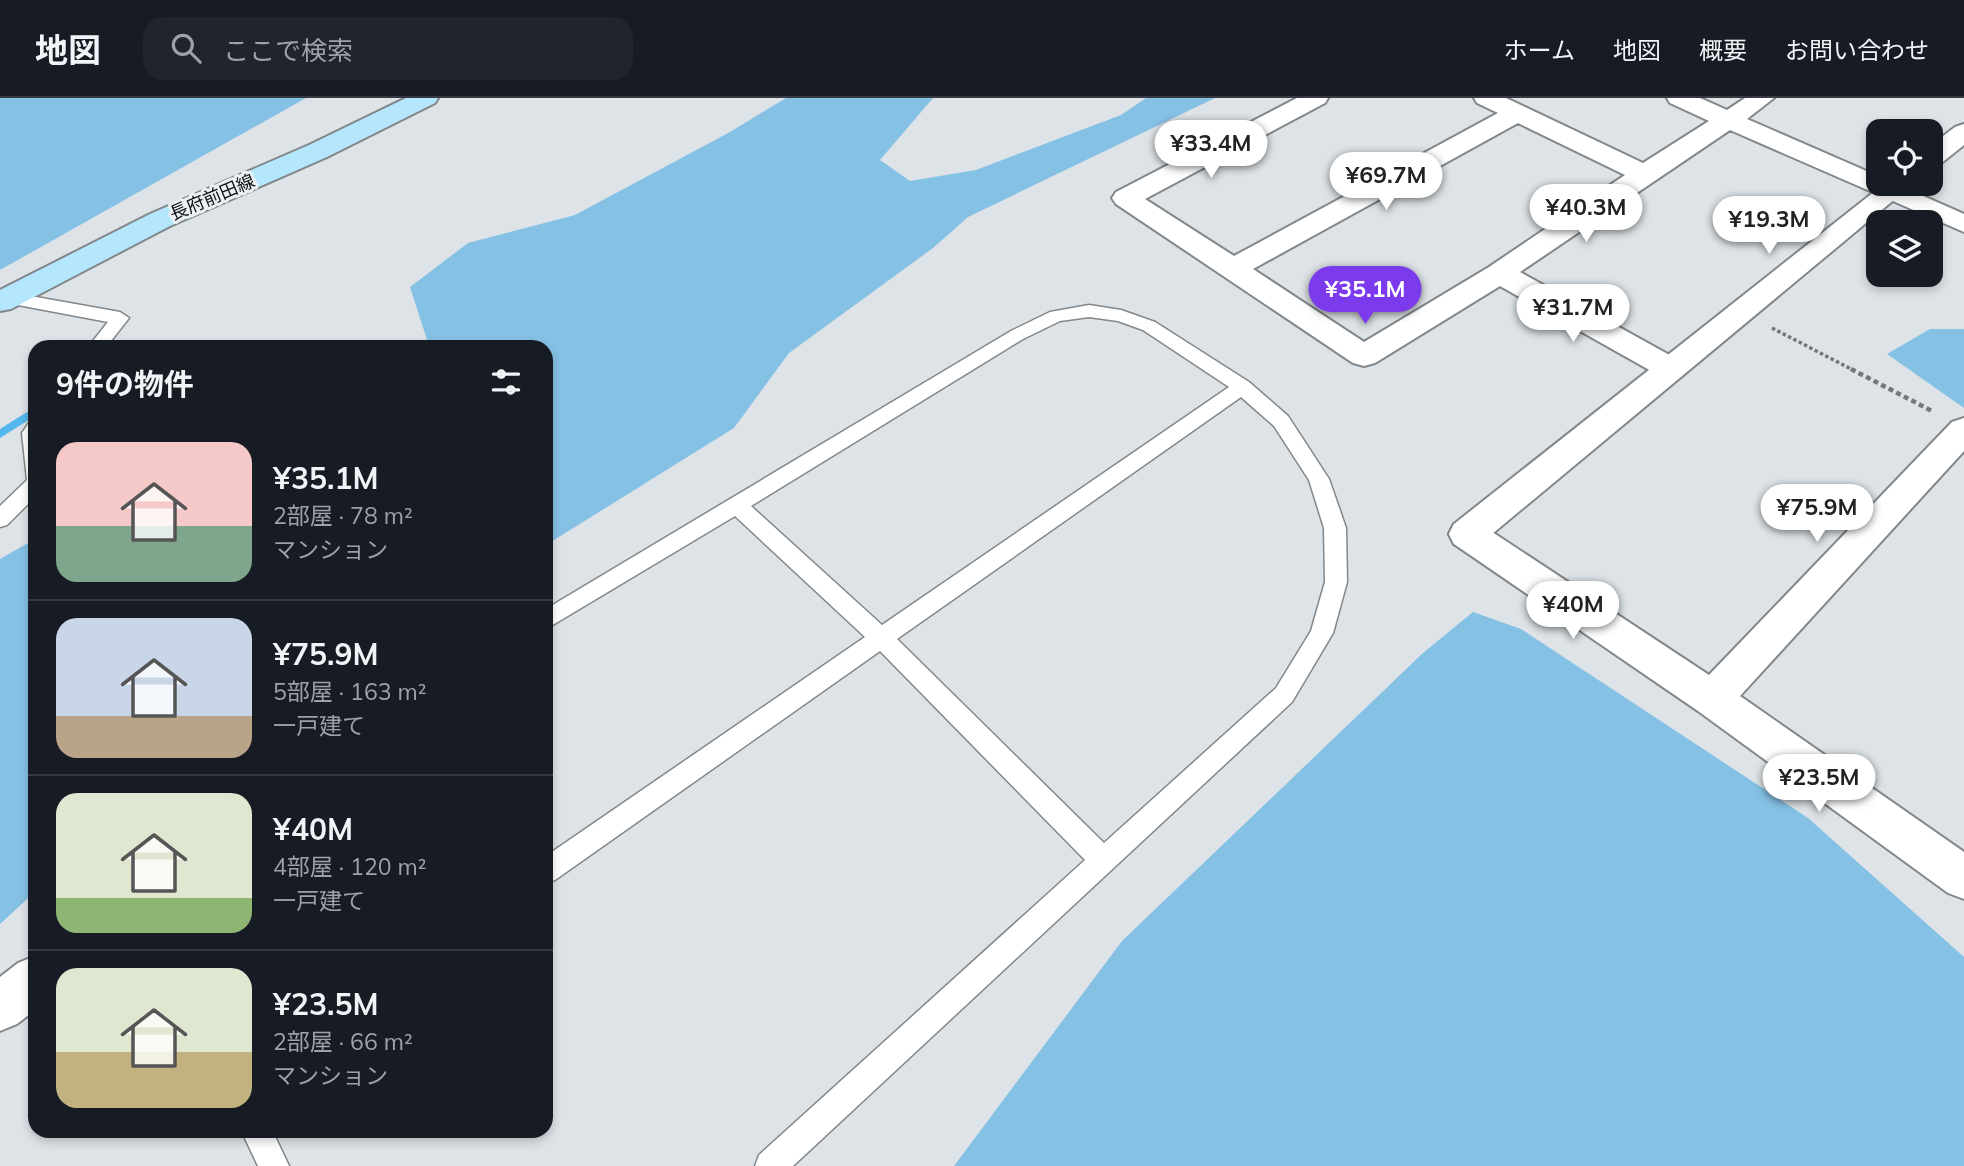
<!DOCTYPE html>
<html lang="ja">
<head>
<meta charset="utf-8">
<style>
  :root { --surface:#171b24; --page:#20242c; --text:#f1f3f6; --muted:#9ea1a6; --line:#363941; --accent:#7c3aed }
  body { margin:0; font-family:Mulish,"Noto Sans JP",sans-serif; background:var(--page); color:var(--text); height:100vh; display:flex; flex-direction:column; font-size:26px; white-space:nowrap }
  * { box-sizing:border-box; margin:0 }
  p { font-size:23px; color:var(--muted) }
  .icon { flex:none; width:38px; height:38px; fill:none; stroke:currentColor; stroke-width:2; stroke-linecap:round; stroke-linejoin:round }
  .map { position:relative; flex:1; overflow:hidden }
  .sheet { position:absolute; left:28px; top:242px; width:525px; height:798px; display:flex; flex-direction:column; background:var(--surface); border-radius:21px; box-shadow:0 4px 10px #0003 }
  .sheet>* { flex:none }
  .buttons { position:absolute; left:1866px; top:21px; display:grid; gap:14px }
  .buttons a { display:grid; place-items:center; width:77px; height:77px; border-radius:14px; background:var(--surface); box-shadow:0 4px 10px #0003; font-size:35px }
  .price { position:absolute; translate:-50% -60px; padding:0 16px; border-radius:24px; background:#fff; color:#222; font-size:23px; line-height:46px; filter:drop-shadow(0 2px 4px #0008) }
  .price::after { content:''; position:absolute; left:50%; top:42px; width:21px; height:16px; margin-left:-10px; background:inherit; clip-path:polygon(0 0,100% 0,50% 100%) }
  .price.active { background:var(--accent); color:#fff }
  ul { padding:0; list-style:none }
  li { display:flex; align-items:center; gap:21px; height:175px; padding:0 28px }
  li+li { border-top:2px solid var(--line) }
  li span { display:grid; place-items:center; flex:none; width:196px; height:140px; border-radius:21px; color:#555 }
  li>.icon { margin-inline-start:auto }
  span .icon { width:84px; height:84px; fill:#fffc; stroke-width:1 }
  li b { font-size:30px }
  h2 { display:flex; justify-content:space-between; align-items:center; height:84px; padding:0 28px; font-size:30px }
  header { display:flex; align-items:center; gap:42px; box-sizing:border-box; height:98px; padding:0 35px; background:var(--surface); border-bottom:2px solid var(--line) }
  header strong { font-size:33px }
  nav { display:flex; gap:38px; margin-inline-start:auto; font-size:24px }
  .search { width:490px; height:63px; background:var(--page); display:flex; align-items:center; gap:18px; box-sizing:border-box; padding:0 24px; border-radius:21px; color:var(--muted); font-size:26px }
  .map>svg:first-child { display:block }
  .green { fill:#85c1e5 }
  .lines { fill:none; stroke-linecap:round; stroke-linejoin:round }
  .stream { fill:#54b7ee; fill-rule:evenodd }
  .service-casing { stroke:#82878b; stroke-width:3 }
  .minor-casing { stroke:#82878b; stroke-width:4 }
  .tertiary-casing { stroke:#82878b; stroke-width:4 }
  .secondary-casing { stroke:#82878b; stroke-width:4 }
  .path-far1 { stroke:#74787a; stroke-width:3.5; stroke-dasharray:3.5 2.5; stroke-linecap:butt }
  .path { stroke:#74787a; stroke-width:4.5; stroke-dasharray:5 3.5; stroke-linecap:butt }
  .service { fill:#fff; fill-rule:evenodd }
  .minor { fill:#fff; fill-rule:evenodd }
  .tertiary { fill:#fff; fill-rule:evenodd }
  .secondary { fill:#b5e7fc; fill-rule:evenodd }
  .labels { text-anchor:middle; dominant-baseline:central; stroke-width:6; stroke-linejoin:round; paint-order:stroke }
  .far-street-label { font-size:18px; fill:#0d0f10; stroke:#eaf0f4 }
</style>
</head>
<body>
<header>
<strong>地図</strong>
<div class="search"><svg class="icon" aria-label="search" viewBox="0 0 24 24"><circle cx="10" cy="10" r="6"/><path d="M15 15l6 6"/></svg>ここで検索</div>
<nav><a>ホーム</a><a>地図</a><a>概要</a><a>お問い合わせ</a></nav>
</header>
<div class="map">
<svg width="1964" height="1068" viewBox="0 0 1964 1068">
  <rect width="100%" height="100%" fill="#dde3e7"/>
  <path class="green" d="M0,0h306l-306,172z
    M786,0h147l-53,62 30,21 66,-11 145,-55 25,-17h69l-247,119 -35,31 -144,105 -55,75 -188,117v-199h-117l-19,-59 58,-44 107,-28 155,-83z
    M1930,231h34v79l-77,-54z
    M35,441v353l-35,32v-365z
    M1473,514l48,17 287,189 156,139v209h-1010l168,-225 301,-288z"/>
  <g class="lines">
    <path class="stream" d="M35,309v9l-35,22v-9z"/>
    <g class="service-casing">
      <path id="service" d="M8,194l112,20 9,6 -22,28h-18l19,-24 -106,-20 -2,-5z
        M1089,207l32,5 34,12 94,60 39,34 41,63 17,49 1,54 -14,51 -41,69 -499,464h-38l4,-11 326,-295 -205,-209 -325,229 -9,3v-27l319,-219 -130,-121 -189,113v-20l465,-278 39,-19zM1089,219l29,4 25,9 86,57 -347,238 -131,-119 272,-167 37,-18zM1241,299l33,29 35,54 15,48 1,54 -14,49 -35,57 -172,155 -207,-204z
        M35,324v75l-28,28 -7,2v-21l27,-26 -5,-47 6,-9z
        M241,1032h31l17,36h-31z"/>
    </g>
    <g class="minor-casing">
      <path id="minor" d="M1297,0h31l-3,5 -180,96 89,57 264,-143 -21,-10 -3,-5h32l137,65 66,-42 -39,-18 -3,-5h33l27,12 18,-12h29l-27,21 131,57v8h18l68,30v18l-234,-102 -210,142 162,90 5,7 -5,7 -11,4 -11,-4 -160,-90 -125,77 -11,3 -11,-3 -237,-159 -4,-6 4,-6zM1518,25l107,52 -136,92 -125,75 -111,-73z
        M1964,320v33l-224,245 224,156v47l-16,-6 -250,-182 -244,-167 -5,-10 5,-10 13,-4 13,4 229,151 243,-253z
        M35,858v54l-18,14 -17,7v-54l18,-14z"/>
    </g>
    <g class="tertiary-casing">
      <path id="tertiary" d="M1964,26v21l-25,20 -9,2v-21l25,-19z
        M1884,86h29l-433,360 -13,4 -13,-4 -5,-10 5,-10z"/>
    </g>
    <g class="secondary-casing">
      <path id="secondary" d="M406,0h32l-3,5 -108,54 -157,69 -159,83 -11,2v-21l150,-76 159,-69z"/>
    </g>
    <path class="path-far1" d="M1772,230l83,43"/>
    <path class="path" d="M1851,271l81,42"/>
    <use href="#service" class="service"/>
    <use href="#minor" class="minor"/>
    <use href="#tertiary" class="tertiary"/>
    <use href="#secondary" class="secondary"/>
  </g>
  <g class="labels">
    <g class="far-street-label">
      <text transform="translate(212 99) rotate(-23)">長府前田線</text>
    </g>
  </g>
</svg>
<div class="buttons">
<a><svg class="icon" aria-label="locate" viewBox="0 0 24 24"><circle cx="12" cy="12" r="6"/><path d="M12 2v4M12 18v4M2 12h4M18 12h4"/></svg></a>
<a><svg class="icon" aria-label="layers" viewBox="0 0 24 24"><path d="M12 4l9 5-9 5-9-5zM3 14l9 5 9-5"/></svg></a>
</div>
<b class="price" style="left:1211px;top:82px">¥33.4M</b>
<b class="price" style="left:1386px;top:114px">¥69.7M</b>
<b class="price" style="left:1586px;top:146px">¥40.3M</b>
<b class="price" style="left:1769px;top:158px">¥19.3M</b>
<b class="price active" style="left:1365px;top:228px">¥35.1M</b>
<b class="price" style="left:1573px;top:246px">¥31.7M</b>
<b class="price" style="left:1817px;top:446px">¥75.9M</b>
<b class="price" style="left:1573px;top:543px">¥40M</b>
<b class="price" style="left:1819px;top:716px">¥23.5M</b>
<section class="sheet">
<h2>9件の物件<svg class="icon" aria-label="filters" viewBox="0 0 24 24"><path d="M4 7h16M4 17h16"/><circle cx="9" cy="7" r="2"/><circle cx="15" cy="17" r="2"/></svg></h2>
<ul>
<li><span style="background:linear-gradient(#f6c9c9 60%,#7fa58c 0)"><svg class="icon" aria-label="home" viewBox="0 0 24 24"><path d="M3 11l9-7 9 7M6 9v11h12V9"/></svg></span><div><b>¥35.1M</b><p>2部屋 · 78 m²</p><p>マンション</p></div></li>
<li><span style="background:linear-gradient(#c9d6e8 70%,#b9a48a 0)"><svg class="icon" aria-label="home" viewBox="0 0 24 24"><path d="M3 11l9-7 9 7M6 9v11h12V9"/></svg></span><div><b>¥75.9M</b><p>5部屋 · 163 m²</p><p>一戸建て</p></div></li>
<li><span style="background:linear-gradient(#dfe7d0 75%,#8fb573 0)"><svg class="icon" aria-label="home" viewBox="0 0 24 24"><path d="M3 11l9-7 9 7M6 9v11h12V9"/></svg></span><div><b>¥40M</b><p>4部屋 · 120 m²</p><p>一戸建て</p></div></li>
<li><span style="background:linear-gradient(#dfe7d0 60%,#c2b280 0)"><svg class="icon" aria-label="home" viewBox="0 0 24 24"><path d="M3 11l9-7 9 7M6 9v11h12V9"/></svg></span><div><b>¥23.5M</b><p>2部屋 · 66 m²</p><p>マンション</p></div></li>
</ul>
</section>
</div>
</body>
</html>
